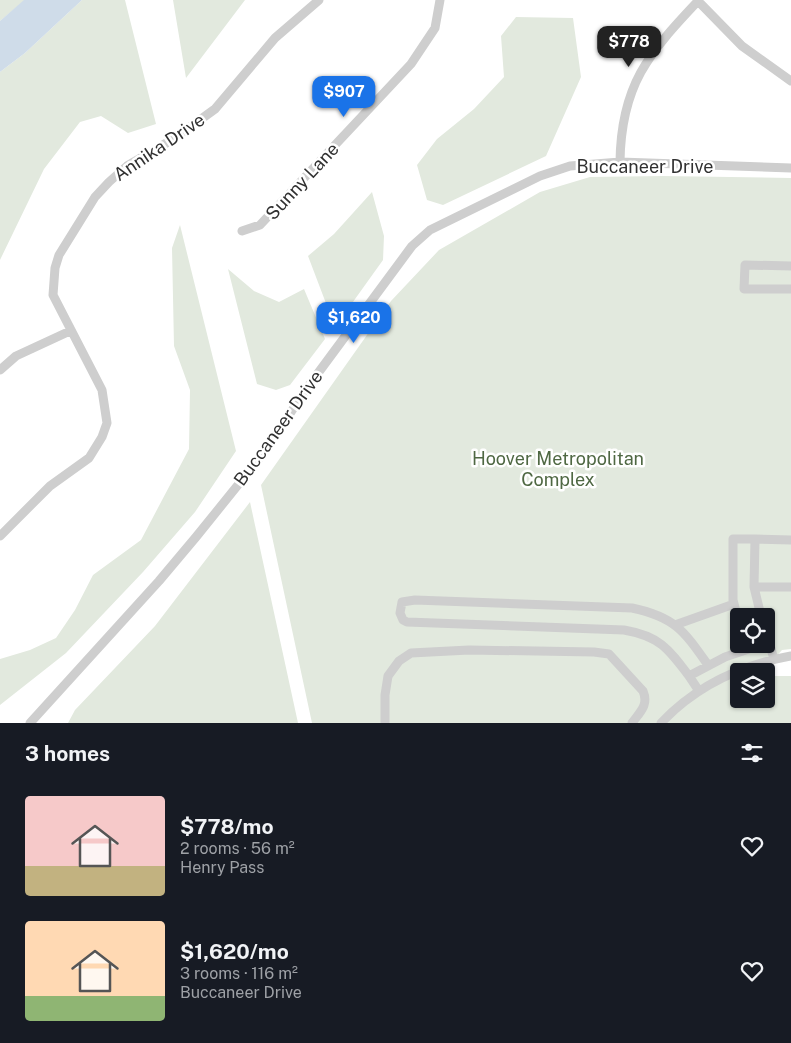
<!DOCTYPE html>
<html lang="en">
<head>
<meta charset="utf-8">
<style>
  :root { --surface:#171b24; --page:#242831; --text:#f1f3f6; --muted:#9ea1a6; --accent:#1a73e8 }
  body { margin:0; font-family:"Public Sans",sans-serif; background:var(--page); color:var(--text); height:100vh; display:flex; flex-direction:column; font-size:19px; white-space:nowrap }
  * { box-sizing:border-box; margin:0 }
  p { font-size:16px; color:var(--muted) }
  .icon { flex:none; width:28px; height:28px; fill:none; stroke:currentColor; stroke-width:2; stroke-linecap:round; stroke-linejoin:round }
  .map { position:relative; height:723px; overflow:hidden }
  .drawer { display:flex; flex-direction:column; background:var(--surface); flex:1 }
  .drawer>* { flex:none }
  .controls { position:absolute; left:730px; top:608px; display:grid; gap:10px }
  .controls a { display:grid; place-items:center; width:45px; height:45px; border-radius:5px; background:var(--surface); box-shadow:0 1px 4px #0004; font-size:25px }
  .price { position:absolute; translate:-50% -42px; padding:0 11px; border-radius:10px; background:var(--accent); color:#fff; font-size:16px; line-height:32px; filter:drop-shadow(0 1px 2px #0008) }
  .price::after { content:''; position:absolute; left:50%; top:30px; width:15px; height:11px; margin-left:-8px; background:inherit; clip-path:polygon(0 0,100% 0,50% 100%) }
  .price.selected { background:#222; color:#fff }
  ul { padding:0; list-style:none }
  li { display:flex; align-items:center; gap:15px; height:125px; padding:0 25px }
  li span { display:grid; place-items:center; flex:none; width:140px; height:100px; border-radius:5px; color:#555 }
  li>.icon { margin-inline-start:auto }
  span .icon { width:60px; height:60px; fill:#fffc; stroke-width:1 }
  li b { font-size:21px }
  h2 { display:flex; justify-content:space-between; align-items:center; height:60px; padding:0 25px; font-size:21px }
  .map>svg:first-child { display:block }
  .green { fill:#e2e9de; fill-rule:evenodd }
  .water { fill:#cfdce9 }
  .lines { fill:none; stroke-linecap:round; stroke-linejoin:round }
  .minor { stroke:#cecece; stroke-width:9 }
  .labels { text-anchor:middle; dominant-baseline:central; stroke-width:5; stroke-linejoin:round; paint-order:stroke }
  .street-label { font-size:18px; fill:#313131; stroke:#fff }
  .park-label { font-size:18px; fill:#4f6843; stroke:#fff }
</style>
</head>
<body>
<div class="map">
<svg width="791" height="723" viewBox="0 0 791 723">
  <rect width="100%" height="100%" fill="#fff"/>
  <path class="green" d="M0,0h25l-25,21z
    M82,0h43l31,124 -28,9 -27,-17 -21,6 -36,47 -44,91v-188l25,-19z
    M173,0h72l-59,78z
    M516,17l57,1 8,59 -35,79 -103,49 -16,-5 -10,-35 20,-26 37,-30 30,-32 -3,-41z
    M663,176l128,2v471l-9,1 -19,21h-24v28h27v-21l6,-2h19v47h-479l-51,-238 130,-184 48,-51 101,-58 50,-15zM739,616h27v28h-27z
    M372,192l12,44 -1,24 -48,67 -27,-71 26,-22z
    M180,225l56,226 -41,61 -52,60 -77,81 -66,52v-46l30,-9 26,-12 19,-28 18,-35 48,-35 48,-91 1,-59 -16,-44 -2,-98z
    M228,269l26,22 25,11 25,-13 21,50 -35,46 -14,5 -19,-6z
    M250,502l48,221h-230l7,-13 80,-84z"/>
  <path class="water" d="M24,0h58l-57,53 -25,19v-51z"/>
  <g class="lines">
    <path class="minor" d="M698,1l44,45 49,35
      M620,162c1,-77 28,-108 79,-162
      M242,231l18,-6 151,-161 24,-36 5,-28
      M791,266l-46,-1 -1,24h47
      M0,370l16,-14 54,-25
      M0,536l50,-50 39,-28 13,-21 5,-14 -5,-33 -49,-95 2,-27 4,-13 36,-58 14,-15 18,-16 48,-28 40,-29 60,-71 44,-38
      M754,587h37
      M761,616l-7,-29 1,-48 36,1
      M739,623l-6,-23v-61h22
      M675,625l59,-21
      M766,632l3,10
      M766,643l3,-1 5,17
      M689,676c-21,-28 -30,-40 -65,-46l-217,-8 -4,-2 -3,-7 2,-11 13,-2 217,8c43,9 52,23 76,57
      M699,691l-10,-15 36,-19 38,-13
      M30,723l129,-142 37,-44 67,-83 44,-66 105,-142 18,-16 110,-54 30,-10 50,-4 171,6
      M385,723v-28l3,-19 11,-15 12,-8 58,-3 125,2 15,2 34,37c6,14 -3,21 -11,32
      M661,723c36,-38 80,-58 130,-67"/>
  </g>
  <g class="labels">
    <g class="street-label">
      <text transform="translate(159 147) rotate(-34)">Annika Drive</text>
      <text x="645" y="166">Buccaneer Drive</text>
      <text transform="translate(302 181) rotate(-47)">Sunny Lane</text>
      <text transform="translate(278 428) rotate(-54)">Buccaneer Drive</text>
    </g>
    <g class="park-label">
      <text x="558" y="458">Hoover Metropolitan<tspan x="558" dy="21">Complex</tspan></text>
    </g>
  </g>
</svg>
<div class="controls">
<a><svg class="icon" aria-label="locate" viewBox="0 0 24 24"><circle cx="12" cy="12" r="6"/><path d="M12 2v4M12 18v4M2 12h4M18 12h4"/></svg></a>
<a><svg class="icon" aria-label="layers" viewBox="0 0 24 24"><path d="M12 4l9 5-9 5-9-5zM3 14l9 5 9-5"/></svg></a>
</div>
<b class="price selected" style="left:629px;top:68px">$778</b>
<b class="price" style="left:344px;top:118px">$907</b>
<b class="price" style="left:354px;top:344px">$1,620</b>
</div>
<section class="drawer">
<h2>3 homes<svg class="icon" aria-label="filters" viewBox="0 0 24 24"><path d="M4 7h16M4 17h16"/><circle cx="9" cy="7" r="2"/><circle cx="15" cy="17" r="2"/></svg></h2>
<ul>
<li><span style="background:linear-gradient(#f6c9c9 70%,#c2b280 0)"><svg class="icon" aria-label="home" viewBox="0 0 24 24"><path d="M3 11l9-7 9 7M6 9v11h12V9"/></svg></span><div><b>$778/mo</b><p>2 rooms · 56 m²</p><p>Henry Pass</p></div><svg class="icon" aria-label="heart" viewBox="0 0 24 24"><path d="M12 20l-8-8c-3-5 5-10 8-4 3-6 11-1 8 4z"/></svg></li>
<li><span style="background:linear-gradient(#ffd9b3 75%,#8fb573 0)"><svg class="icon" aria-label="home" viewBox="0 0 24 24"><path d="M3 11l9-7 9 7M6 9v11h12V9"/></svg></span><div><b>$1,620/mo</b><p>3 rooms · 116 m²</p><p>Buccaneer Drive</p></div><svg class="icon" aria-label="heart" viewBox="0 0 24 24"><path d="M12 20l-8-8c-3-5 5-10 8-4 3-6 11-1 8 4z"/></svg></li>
</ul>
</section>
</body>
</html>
